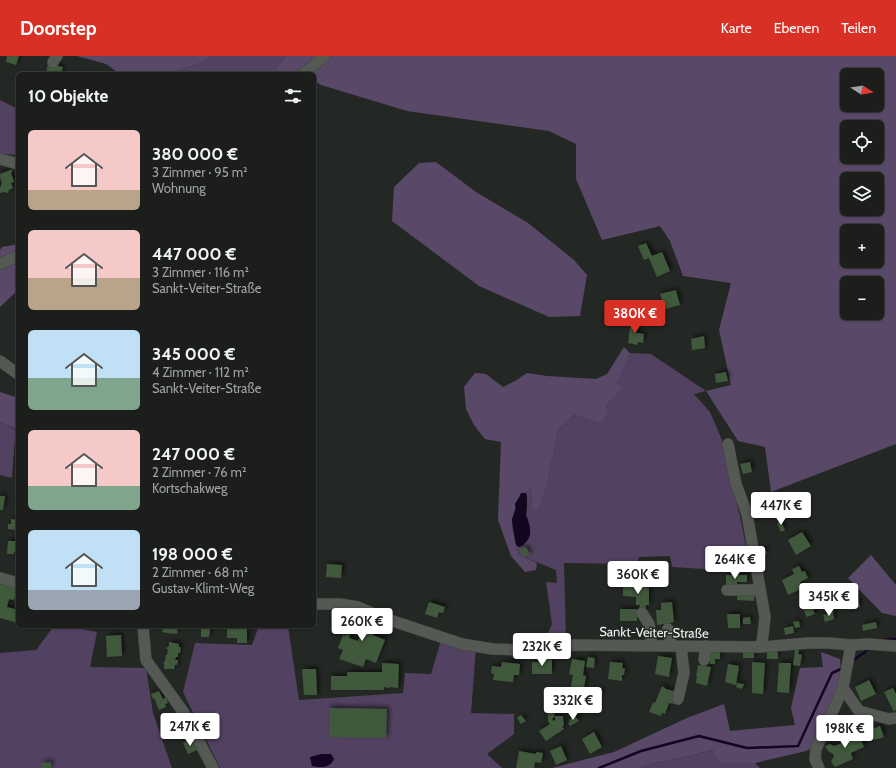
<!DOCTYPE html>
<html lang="de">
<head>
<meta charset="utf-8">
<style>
  :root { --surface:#1b1e1b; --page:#282b28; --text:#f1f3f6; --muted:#a0a2a3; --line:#393c3a; --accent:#d93025 }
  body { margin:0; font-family:Cabin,sans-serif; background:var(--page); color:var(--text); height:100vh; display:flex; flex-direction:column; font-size:15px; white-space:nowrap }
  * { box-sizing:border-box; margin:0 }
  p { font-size:13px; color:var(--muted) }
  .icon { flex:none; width:22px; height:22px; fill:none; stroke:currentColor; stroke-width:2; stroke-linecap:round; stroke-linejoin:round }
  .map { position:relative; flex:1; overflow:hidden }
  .panel { position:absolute; left:16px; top:16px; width:300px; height:556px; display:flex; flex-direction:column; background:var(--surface); border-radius:6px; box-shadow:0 1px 3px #0004,0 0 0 1px var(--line) }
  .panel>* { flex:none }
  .needle { width:26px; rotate:102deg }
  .fabs { position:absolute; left:840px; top:12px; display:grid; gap:8px }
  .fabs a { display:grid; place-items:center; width:44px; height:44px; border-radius:6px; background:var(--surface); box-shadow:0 1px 3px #0004,0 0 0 1px var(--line); font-size:20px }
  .price { position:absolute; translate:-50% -34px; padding:0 9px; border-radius:4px; background:#fff; color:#222; font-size:13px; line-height:26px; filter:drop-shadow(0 1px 2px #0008) }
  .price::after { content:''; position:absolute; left:50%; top:24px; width:12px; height:9px; margin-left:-6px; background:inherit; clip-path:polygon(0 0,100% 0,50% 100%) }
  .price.active { background:var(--accent); color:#fff }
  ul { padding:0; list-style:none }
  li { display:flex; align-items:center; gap:12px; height:100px; padding:0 12px }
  li span { display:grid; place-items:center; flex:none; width:112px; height:80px; border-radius:6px; color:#555 }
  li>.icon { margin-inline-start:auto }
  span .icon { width:48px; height:48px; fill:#fffc; stroke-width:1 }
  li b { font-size:17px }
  h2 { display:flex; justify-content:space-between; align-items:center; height:48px; padding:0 12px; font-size:17px }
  header { display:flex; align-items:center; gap:24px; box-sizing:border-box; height:56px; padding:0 20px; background:var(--accent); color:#fff }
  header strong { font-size:19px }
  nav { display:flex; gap:22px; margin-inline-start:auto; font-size:14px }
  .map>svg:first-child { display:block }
  .green { fill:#524160 }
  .forest { fill:#5a4869; fill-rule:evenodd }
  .water { fill:#140520 }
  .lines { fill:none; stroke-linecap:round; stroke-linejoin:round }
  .stream { stroke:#140520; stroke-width:2.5 }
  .building { fill:#3f593b; filter:url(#shadow) }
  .minor-casing { stroke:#40433f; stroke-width:12 }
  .minor { stroke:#555954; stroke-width:11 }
  .labels { text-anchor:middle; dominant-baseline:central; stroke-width:3; stroke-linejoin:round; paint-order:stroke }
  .street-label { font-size:13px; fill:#f2f4f1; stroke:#242824 }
</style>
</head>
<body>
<header>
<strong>Doorstep</strong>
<nav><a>Karte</a><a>Ebenen</a><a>Teilen</a></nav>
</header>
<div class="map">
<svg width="896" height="712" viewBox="0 0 896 712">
  <defs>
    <filter id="shadow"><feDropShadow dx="2.5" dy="-2.5" stdDeviation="2" flood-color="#0009"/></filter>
  </defs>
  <rect width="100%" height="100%" fill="#242824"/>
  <path class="green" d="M209,0h77l-15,18h-102l37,-13z
    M0,44l18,9v46l-14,-1 -4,1z
    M630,297l21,1 55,37 -12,3 16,18 12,28 7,35 11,41 11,56 -79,-5 -2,-11 -31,1 -2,7 -73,-1 2,78 -22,1 8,-18 -6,-42 11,1 -1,-13 -37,-15 -3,-10 3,2 5,-2 4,-25 -2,-5 1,-5v-12l-1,-5 5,-8 1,24 6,-1 9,-23 11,-55 17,-16 31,-6 6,-11 13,-10 -10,-4z
    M0,366l16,8 -2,19 -2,29 -12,-3z
    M54,570h13l30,6 -7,35 56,1 7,45 19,55h-172v-115l36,-3z
    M259,570h29l11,74 104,-7 2,-20 26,1 11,-37 34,10 -5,66 43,1v20l-27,20 15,14h-282l-37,-76 12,-49 57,2z
    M714,694l5,13h36l5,5h-120l18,-6 22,-4z"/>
  <path class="forest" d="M77,0h132l-3,5 -37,13h-49l-14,-10z
    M286,0h610v388l-125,48 -6,-45 -27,-6 -32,-50 25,-6 -12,-55 12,-47 -48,-7 -13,-35 -10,-15 -58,14 -26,-61v-35l-27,-13 -142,-20 -86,-26 -7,-5v-6h-43zM847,19h30v30h-30zM847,71h30v30h-30zM847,123h30v30h-30zM847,175h30v30h-30zM847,227h30v30h-30z
    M436,106l40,30 52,31 46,37 13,15 -7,41 -31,1 -70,-31 -87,-65 2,-34 25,-24z
    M18,188v46l-18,17v-57l2,-3z
    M624,291l6,6 -14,30 9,4 -12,10 -7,10 1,8 -6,8 -26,-9 -17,16 -11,55 -9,24h-6l-1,-23 -5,7h-5l-1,3 -5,8c1,6 -2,10 -3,16 0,11 4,25 7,35l18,8 -1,7 -11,2 -14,-16 -13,-36 3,-78 -16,-3 -11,-14 -8,-16 -2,-22 11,-14 11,1 17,13 12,-6 12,-8 20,3 49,3 11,-5z
    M0,336l18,6v32l-18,-8z
    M871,499l25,30v31l-14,-3 -34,-35z
    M821,596l19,7 2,24 -27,64 -9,4 -51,12h-36l-6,-13 -33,8 -22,4 -18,6h-88l62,-16 73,-34 37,-14 6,27 65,-6 -4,-17 9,-40 23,-1z"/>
  <path class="water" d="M521,437h5c2,9 0,13 0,22 0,2 1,3 2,5 4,13 3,21 -9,27l-3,-2 -4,-26 4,-10 -1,-5 5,-8z
    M321,698h10l3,5c-4,9 -13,9 -22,7l-2,-9z"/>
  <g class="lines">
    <path class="stream" d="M883,584l7,-1h6
      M850,607l20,-15
      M599,712l42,-17 58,-15 48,12 51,-2 34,-73 11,-5"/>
  </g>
  <path class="building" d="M7,0h12l-3,9 -10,-3z
    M48,7l15,4 -2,7h-15z
    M13,113l-2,4 3,9 -3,1 2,5 -4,2 -1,3 -3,-1 -5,1v-5l2,-5 -2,-6v-3z
    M646,187l6,13 10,-4 8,19 -13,6 -8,-19 -5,2 -6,-14z
    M676,234l4,15 -15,4 -5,-15z
    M633,263l6,1 -1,10 -1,-1 -1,4 8,1 -1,9 -5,-1v3l-10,-2 2,-16 1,1z
    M704,280l1,12 -13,2 -1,-11z
    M726,316l2,9 -12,2 -1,-9z
    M750,406l2,10 -9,2 -3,-10z
    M0,440h5l-2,14h-3z
    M777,445l4,5 -6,4 -3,-6z
    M11,463l7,1v10l-10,-1v-5h3z
    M781,465l4,9 -4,2 -4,-9z
    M802,476l9,14 -15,9 -8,-15z
    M16,482l2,1v14l-4,-1v2h-7l1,-13h7z
    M526,491l4,7 -8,3 -2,-8z
    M764,492l3,5 -6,3 -2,-5z
    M327,508l15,1 -1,13 -15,-1z
    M799,510l3,6 3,-1 3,7 -8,4 3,6 -15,7 -6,-15 12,-6 -2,-5z
    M726,519h21v7h-10v4l-11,1z
    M0,527l18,5 -4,12 -5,-1 -2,8 11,3v13l-18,-5z
    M623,528h7v2h3v3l10,-1v-2h6v19h-3l-1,5h-6l1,-5h-4v-8l-13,-1z
    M737,536l18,1 -1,8 -17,-1z
    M858,542l2,9 -12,3 -2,-9z
    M429,546l16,5 -2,6 -4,-1 -2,6 -12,-4z
    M672,546l2,20 -4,1v3h-6v-2l-7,1 -1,-15h5v-7z
    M812,549l2,4 -1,1 2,4 -8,3 -4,-8z
    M620,553h17v12h-17z
    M355,555l24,9 -6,15 12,5 -9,23 -10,-4 -3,8 -24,-8 4,-9 -5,-2 5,-13 2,1 1,-2 4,1 -1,3 9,3 4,-13 -9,-3 1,-3 -3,-1z
    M833,555l1,8 -9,3 -2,-7 5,-1 -1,-1z
    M727,558h13v14h-12z
    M750,561l1,7h-8v-6z
    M799,565l1,6 -5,1 -2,-6z
    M876,566l1,6 -14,3 -1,-6z
    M163,570h15l-1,8 -4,-1v1l-11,-2z
    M236,570h11v17h-10v-5h-10v-11h9z
    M793,570l1,7 -9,2 -1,-7z
    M201,572l9,1 -1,8h-8z
    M121,579l1,21 -15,1 -1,-21z
    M169,586l10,2v3h2l-1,6h-2v4h-2l-1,3h3l-1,5h-2l-1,4h-10v-5l-1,-1 2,-2 1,-6h1l1,-5 -2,-2 3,-2z
    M795,594h4l-1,4 4,1 -2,11 -7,-1z
    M710,596h10v7h-5v5h-5z
    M743,596h11v6h-11z
    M767,596h11v7h-11z
    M658,600l14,2 -3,19 -14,-3z
    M588,601l7,1 -1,10 -8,-1z
    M552,603v15h-20v-12h6v-2z
    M572,603l13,2 -2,14 3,1 -3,18 -13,-2 3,-17 -4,-1z
    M502,606l18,2 -1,11h-5l-1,7 -20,-2 1,-6 -3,-1 1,-7 9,1z
    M610,606l13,1 -1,5h3l-1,7h-2v6l-14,-2z
    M752,606l13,1 -2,31 -11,-1z
    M382,607l17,1 -1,24 -8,-1v1l-6,-1v3h-53v-14h16v-4h35z
    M779,607h12l-2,30 -12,-1z
    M728,608l11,2 -3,19 -11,-3z
    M698,609l13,2 -4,19 -11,-3 1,-7h-1z
    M302,613h14l1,26h-13z
    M869,624l7,14 -15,7 -6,-14z
    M737,627l7,1 -2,5 -6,-2z
    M662,630l4,3 8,2v13l-5,-1 -4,11 -3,-1 -1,3 -12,-4 4,-10 2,1z
    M893,632l3,6v16l-2,2 -10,-20z
    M597,634l6,2 -2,5 -5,-1z
    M159,635l4,8 3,-2 2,6 -3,1 1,3 -7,3 -5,-12 -1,1 -2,-5z
    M329,652l58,1 -1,29 -57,-1z
    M548,657h7l-1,5h-2l1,3 2,-1v-4h8l1,10h-2l2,3 -18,12 -7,-10 11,-7 -2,-3z
    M521,659l5,6 -5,3 -4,-6z
    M575,660l4,5 -9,5 -2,-3 2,-1 -1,-2z
    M181,663l4,10 -11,4 -2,-5 2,-1 -1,-4z
    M880,670l4,11 -10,3 -4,-10z
    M594,676l8,15 -12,7 -8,-15z
    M858,676l6,15 -13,6 2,6 -18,8 -4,-5 3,-6 -1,-2 -5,-3 -3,-5 5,-2 4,2 8,-3h4l-2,-5z
    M190,683l2,4h1l4,7 -9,4 -5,-11z
    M561,690l6,14 -11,5 -6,-14z
    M519,695l17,3v-2l7,1 -2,10 -6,-1 -1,6h-18z
    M51,706v6h-9v-5z"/>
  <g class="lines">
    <g class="minor-casing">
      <path id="minor" d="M53,6l4,-6
        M303,18l22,-18
        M0,103l18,5
        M0,208l18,-8
        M0,305l18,13
        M728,388l8,40 11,30 18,103 -2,18 -2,12
        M0,522l18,5
        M727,534h33
        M314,548h26l18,3 23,10 81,27 31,5 30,1 49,-5 189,2 47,-4h21l22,2 16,-1 29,2
        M642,557l7,11 3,22
        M143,570l3,34 38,53 29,55
        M668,573l3,17
        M704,604l2,-14
        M843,632l16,23 30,8 7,-1
        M678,643l6,-26 -3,-27
        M819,712l-4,-9 1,-10 27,-61 8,-43"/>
    </g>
    <use href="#minor" class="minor"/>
  </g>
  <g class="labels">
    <g class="street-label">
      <text transform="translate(654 576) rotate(1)">Sankt-Veiter-Straße</text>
    </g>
  </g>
</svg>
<div class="fabs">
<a><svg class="needle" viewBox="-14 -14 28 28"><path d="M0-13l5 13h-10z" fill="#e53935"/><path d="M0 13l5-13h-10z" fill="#a0a2a3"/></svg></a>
<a><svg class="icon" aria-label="locate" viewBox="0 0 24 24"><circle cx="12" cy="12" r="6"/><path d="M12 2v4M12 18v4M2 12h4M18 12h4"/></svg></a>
<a><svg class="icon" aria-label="layers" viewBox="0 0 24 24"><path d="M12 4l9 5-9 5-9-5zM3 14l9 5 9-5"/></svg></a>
<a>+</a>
<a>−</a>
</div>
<b class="price active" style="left:635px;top:278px">380K €</b>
<b class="price" style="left:781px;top:470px">447K €</b>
<b class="price" style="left:735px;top:524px">264K €</b>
<b class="price" style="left:638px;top:539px">360K €</b>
<b class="price" style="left:829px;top:561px">345K €</b>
<b class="price" style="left:362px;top:586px">260K €</b>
<b class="price" style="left:542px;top:611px">232K €</b>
<b class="price" style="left:573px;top:665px">332K €</b>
<b class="price" style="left:190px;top:691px">247K €</b>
<b class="price" style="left:845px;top:693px">198K €</b>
<section class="panel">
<h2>10 Objekte<svg class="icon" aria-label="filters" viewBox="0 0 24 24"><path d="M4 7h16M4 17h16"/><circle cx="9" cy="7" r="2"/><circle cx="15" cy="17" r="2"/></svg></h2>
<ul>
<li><span style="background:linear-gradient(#f6c9c9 75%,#b9a48a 0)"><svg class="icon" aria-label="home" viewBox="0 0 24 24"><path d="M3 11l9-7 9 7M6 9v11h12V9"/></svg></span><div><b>380 000 €</b><p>3 Zimmer · 95 m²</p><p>Wohnung</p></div></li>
<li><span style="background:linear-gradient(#f6c9c9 60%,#b9a48a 0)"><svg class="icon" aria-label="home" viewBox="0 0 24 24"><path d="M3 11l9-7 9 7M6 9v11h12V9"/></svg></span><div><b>447 000 €</b><p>3 Zimmer · 116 m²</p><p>Sankt-Veiter-Straße</p></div></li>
<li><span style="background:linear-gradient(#bfe0f5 60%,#7fa58c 0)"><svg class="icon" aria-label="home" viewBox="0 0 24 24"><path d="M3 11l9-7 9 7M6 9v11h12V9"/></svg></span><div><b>345 000 €</b><p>4 Zimmer · 112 m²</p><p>Sankt-Veiter-Straße</p></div></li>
<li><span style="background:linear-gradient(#f6c9c9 70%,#7fa58c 0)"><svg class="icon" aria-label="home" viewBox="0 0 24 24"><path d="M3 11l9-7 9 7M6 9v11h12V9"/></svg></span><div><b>247 000 €</b><p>2 Zimmer · 76 m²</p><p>Kortschakweg</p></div></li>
<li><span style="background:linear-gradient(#bfe0f5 75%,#9aa5b1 0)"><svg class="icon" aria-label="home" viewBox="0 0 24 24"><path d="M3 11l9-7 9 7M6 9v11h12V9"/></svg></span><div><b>198 000 €</b><p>2 Zimmer · 68 m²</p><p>Gustav-Klimt-Weg</p></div></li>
</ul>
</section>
</div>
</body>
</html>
